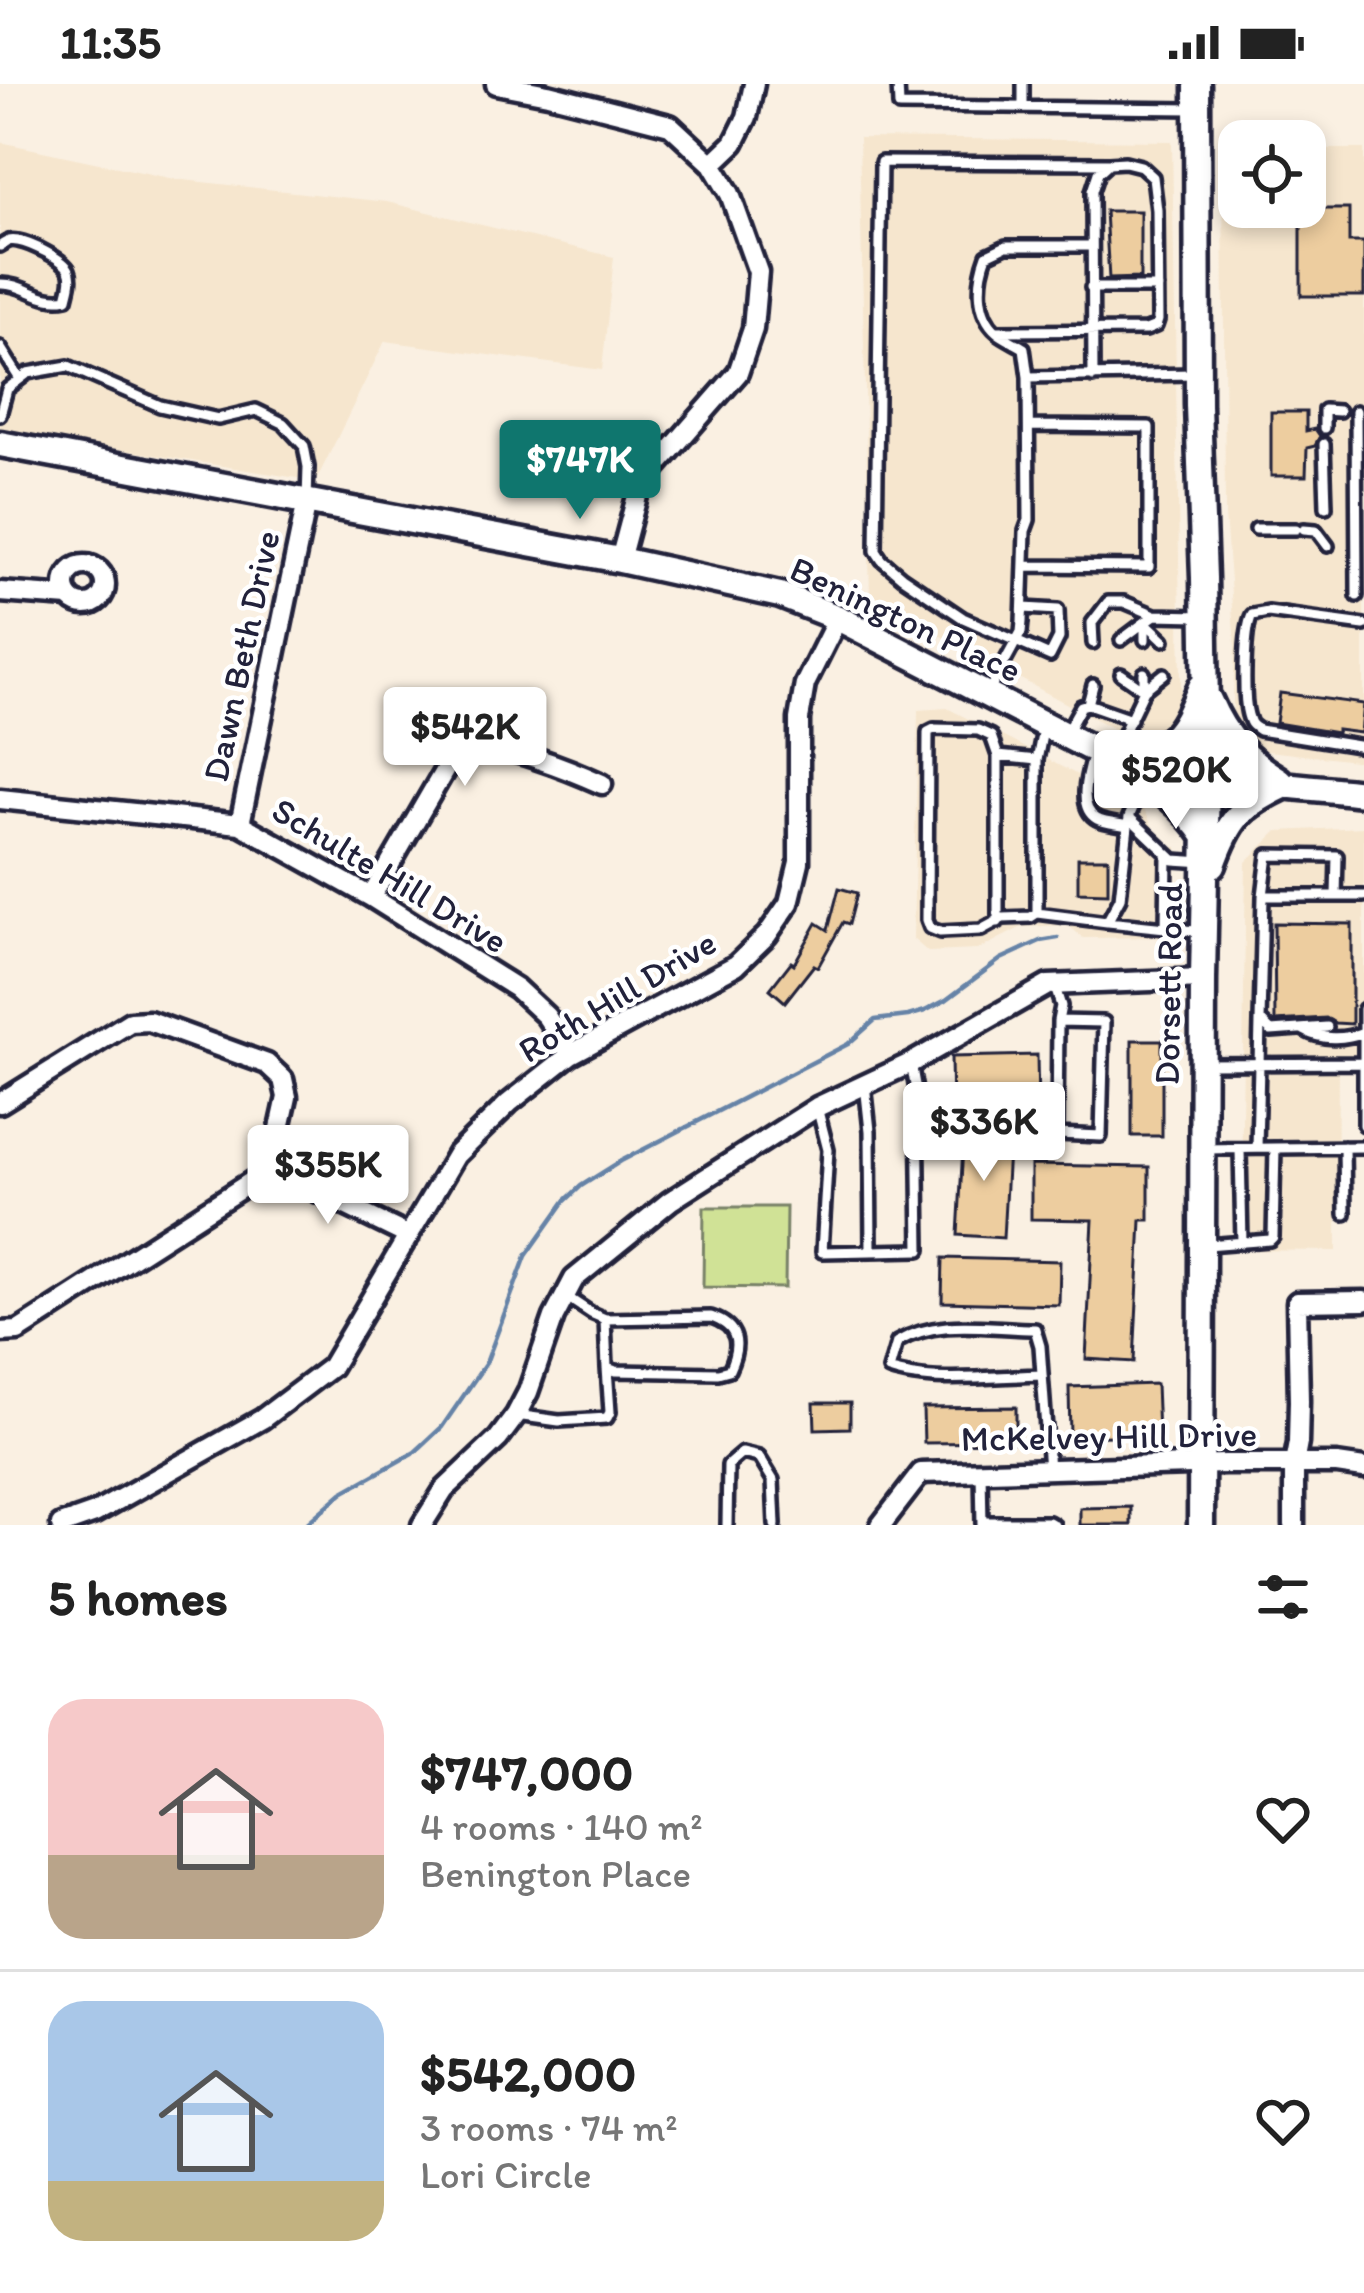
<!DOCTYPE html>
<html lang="en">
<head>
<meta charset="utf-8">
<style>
  :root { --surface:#fff; --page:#f6f6f6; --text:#222; --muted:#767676; --line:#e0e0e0; --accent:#0f766e }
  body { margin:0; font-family:Itim,sans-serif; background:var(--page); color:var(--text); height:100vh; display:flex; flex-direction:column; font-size:45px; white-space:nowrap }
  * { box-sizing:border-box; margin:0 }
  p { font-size:39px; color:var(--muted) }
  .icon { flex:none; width:66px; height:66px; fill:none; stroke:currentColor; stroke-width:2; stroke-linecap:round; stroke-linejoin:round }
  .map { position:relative; height:1441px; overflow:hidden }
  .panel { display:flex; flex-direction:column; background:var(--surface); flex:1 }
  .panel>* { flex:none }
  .controls { position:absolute; left:1218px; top:36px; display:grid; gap:24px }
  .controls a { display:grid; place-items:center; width:108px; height:108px; border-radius:24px; background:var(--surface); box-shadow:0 6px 18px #0003; font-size:60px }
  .price { position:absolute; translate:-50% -102px; padding:0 27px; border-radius:12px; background:#fff; color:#222; font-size:39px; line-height:78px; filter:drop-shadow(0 3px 6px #0008) }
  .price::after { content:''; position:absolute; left:50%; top:72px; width:36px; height:27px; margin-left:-18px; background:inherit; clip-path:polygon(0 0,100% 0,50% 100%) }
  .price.selected { background:var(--accent); color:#fff }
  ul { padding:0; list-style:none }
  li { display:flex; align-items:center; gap:36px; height:300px; padding:0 48px }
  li+li { border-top:3px solid var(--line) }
  li span { display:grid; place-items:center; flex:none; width:336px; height:240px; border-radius:36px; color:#555 }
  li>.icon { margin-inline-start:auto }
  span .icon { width:144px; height:144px; fill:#fffc; stroke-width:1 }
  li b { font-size:51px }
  h2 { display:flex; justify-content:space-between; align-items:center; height:144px; padding:0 48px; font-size:51px }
  .status { display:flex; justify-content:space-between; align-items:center; height:84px; padding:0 60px; background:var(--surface); direction:ltr }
  .status svg { height:33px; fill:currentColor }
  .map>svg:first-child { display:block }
  .built { fill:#f6e6ce }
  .green { fill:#d0e296; stroke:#798268; stroke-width:3 }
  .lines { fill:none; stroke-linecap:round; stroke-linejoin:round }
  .stream { stroke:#6683a7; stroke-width:4.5 }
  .building { fill:#edcd9f; stroke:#22223b; stroke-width:3 }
  .lane-casing { stroke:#22223b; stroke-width:18 }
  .street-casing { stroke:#22223b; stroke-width:27 }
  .secondary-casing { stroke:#22223b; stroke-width:33 }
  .lane { stroke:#fff; stroke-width:9 }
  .street { stroke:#fff; stroke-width:18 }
  .secondary { stroke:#fff; stroke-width:24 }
  .labels { text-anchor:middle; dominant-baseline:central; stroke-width:9; stroke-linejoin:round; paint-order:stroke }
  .street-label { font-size:36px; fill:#22223b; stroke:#fff }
</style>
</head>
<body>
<div class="status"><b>11:35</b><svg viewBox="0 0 49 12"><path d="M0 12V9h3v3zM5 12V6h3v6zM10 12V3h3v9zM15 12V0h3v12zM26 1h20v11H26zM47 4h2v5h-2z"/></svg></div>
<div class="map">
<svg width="1364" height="1441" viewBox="0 0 1364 1441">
  <rect width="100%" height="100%" fill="#faf0e2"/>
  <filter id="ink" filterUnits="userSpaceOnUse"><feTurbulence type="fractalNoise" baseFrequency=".00833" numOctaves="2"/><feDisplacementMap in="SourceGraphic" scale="24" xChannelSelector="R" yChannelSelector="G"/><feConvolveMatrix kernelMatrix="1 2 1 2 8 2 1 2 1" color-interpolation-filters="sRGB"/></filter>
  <g filter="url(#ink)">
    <path class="built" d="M859,54l313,3 10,597 -59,-4 -253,-136z
      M0,58l174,37 213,23 227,55 -12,113 -217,-29 -69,140 -316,-51z
      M1223,64h16v59h66v-58h59v613l-113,-13 -19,-21 3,-81 -10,-132z
      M947,624l197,101 14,29 10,9h9l-3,90 -91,1 -15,-13 -46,2 -45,23 -49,2 -15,-13 5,-229z
      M1364,743v227l-26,2 -1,195 -97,-1 6,-388 32,-31z"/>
    <path class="green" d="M704,1123h82l-1,81 -82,-1z"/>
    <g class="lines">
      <path class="stream" d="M305,1441l37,-32 73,-41 27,-25 44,-64 40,-107 39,-55 16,-15 40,-25 227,-117 27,-24 33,-4 17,-5 21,-11 55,-41 39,-18 18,-3"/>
    </g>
    <path class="building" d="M1301,125h48v33h15v54h-63z
      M1105,127h35v67l-31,1z
      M1271,328h35v19l9,-2 5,7 -5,10 -8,2 -1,28h-35z
      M1280,609l84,11 -3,29 -24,-3v3l-61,-10z
      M1078,774h30v35l-30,-1z
      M839,804l18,5 -8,31 -6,-2 -25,45 -4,-2 -29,37 -15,-13 21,-27 3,2 23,-41 11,7z
      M1274,839l78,1v100l-17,-1 -9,-5 -51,3z
      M1132,956h30v96h-30z
      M1037,971l1,54 -86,2 -1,-54z
      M964,1045l45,3 -6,106 -45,-3z
      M1031,1081l118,2v53h-8l-7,142 -48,-3 7,-139 -62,-1z
      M943,1174l117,3 -1,44 -117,-3z
      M1156,1300l2,51 -88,2 -1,-50z
      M814,1319h36v25l-35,1z
      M1016,1323v35l-92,1 -1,-35z
      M1131,1423v18h-51v-17z"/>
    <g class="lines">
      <g class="lane-casing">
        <path id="lane" d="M898,0l1,22 296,3
          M1023,23v-23
          M0,162c7,-4 9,-7 18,-5 12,2 46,18 51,29 4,9 0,19 -2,28 -25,6 -43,-15 -67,-14
          M1091,204h67
          M996,247l150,-1 10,-4 2,-6 -1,-110 -4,-33 -12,-11 -16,-4 -16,1 -11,10 -6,18 1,186
          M0,263l20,32
          M1028,293l-4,-29c-8,-5 -20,-10 -27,-16 -22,-19 -19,-53 -10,-77l19,-9h85
          M1356,327l1,185
          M0,331l7,-26 21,-16 40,-7 92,40 58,13 38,-9 27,13 21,23 4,21 -1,34
          M1324,344v-18l15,1
          M1324,360l2,63
          M1256,445h40
          M1304,445l12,1 12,16
          M1024,482l125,1v-140l-120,-1
          M1024,524l34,2 1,28 -9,18 -87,-38 -61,-41 -20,-17 -6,-9 5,-389 228,1
          M1364,541l-96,-13 -16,3c-8,15 -9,82 -4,100 3,10 3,9 11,15l105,17
          M1121,556l24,-18 19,18
          M1145,556v-18l10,-7 45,1
          M1093,559l-1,-20 16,-21h16l31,13
          M1121,590l23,16 20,-16
          M989,607l32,-59 1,-10 3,-91 4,-11 -1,-143 166,-3
          M1088,620l5,-19
          M1066,649l15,-27 7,-2 43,15
          M1094,666c-5,18 -19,57 3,69 7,4 22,5 31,7
          M1115,667l29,-61v-17
          M998,672v166
          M1037,676l-39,-4 -7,-20 -13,-6 -44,-1 -6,3 -1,188 3,8 10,4 41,-2 22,-12 28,-1 6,-4v-153l6,-30
          M447,677c-12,-17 1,-33 18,-40l14,7 10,19
          M1129,733l45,43 31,2
          M1263,812l5,-41 69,1 -1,40
          M1037,829l70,9 13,-24 9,-81 15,-34
          M1108,838l96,10
          M1166,844l1,-72
          M1054,900l7,22 -3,15 46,1 -3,114 -44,-2 1,-113
          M1364,925v116
          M1261,937l10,10 56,-4
          M1304,946c17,10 41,10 59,2
          M1207,980l157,-1
          M865,1000l5,47 1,120
          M817,1023l11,43 -6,102 98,-2 -2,-149 -7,-38
          M1344,1063l1,67
          M1257,1064l6,-252h101
          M1275,1064l89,-1
          M1203,1065l72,-1 -2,89 -3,3 -63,5
          M1240,1066l2,93
          M564,1211l27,18 14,6 106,-2c28,9 30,28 18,53l-11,3 -102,-2 -9,-3 -2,-49
          M1042,1291c-46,1 -110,10 -153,-5l8,-28c41,-25 92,-13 138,-13l5,17 9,124
          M516,1331l43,6 48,-3 3,-6 -3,-44
          M981,1388l1,53
          M982,1438h67l5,3
          M727,1441l1,-60 14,-12 17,4 14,23 2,45"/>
      </g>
      <g class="street-casing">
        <path id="street" d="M496,0l52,10 122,31 42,39 18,30 28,78 -5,57 -15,44 -98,112 -20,75
          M712,80l22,-21 13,-26 7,-33
          M65 501a20 20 0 1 1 40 0a20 20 0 1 1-40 0Z
          M0,508l69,5
          M0,715l240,25 131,73 145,91 30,28 25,38
          M240,740l67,-323
          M371,813l83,-143c5,-3 12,-7 17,-8 31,-4 102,25 131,38
          M0,1019l130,-81 19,-1 118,43 16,15 4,18 -16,72
          M271,1085l138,67
          M0,1248l18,-1 253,-162
          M61,1441l34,-12 167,-94 69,-52 125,-212 53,-52 62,-49 165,-89 31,-30 22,-32 10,-41v-143l6,-35 33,-66
          M422,1441l22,-35 54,-51 18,-24 12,-23 26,-75 20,-38 96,-78 147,-94 94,-44 137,-78 155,-6
          M881,1441l40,-52 304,-9h112l27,4
          M1294,1441v-61l4,-21 1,-42 -2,-99 67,-1"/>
      </g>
      <g class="secondary-casing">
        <path id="secondary" d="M1197,0l1,321 6,173 3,198 -4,203 -2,546
          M0,360l620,116 160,35 58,23 250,129c88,33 183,36 276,46
          M1209,616c16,37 36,60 70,80
          M1120,671c57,-9 59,-17 81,-68
          M1129,684c30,19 57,39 77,69
          M1213,781c17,-48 28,-59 73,-80"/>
      </g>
      <use href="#lane" class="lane"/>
      <use href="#street" class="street"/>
      <use href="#secondary" class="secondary"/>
    </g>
  </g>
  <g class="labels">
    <g class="street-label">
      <text transform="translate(906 535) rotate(25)">Benington Place</text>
      <text transform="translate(241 572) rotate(-78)">Dawn Beth Drive</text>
      <text transform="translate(390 791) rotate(31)">Schulte Hill Drive</text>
      <text transform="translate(1168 900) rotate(-89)">Dorsett Road</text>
      <text transform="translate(617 912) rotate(-31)">Roth Hill Drive</text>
      <text transform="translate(1109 1352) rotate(-1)">McKelvey Hill Drive</text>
    </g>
  </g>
</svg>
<div class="controls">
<a><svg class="icon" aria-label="locate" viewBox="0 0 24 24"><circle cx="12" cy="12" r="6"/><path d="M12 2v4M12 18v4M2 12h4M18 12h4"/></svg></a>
</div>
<b class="price selected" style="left:580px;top:438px">$747K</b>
<b class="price" style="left:465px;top:705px">$542K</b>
<b class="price" style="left:1176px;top:748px">$520K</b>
<b class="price" style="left:984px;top:1100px">$336K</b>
<b class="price" style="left:328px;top:1143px">$355K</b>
</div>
<section class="panel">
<h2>5 homes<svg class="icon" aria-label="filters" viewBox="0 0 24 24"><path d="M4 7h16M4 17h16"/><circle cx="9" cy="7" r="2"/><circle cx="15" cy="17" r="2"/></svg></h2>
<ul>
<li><span style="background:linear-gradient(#f6c9c9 65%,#b9a48a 0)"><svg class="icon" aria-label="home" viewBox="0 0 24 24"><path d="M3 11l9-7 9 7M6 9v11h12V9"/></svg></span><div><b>$747,000</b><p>4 rooms · 140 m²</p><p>Benington Place</p></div><svg class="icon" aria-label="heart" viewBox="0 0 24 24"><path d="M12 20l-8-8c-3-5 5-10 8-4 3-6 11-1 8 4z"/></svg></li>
<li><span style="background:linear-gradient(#a9c7e8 75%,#c2b280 0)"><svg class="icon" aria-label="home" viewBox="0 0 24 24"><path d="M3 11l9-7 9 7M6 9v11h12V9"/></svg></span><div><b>$542,000</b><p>3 rooms · 74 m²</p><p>Lori Circle</p></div><svg class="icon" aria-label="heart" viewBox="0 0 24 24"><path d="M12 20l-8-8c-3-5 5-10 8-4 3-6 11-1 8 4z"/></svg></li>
</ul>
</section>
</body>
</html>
